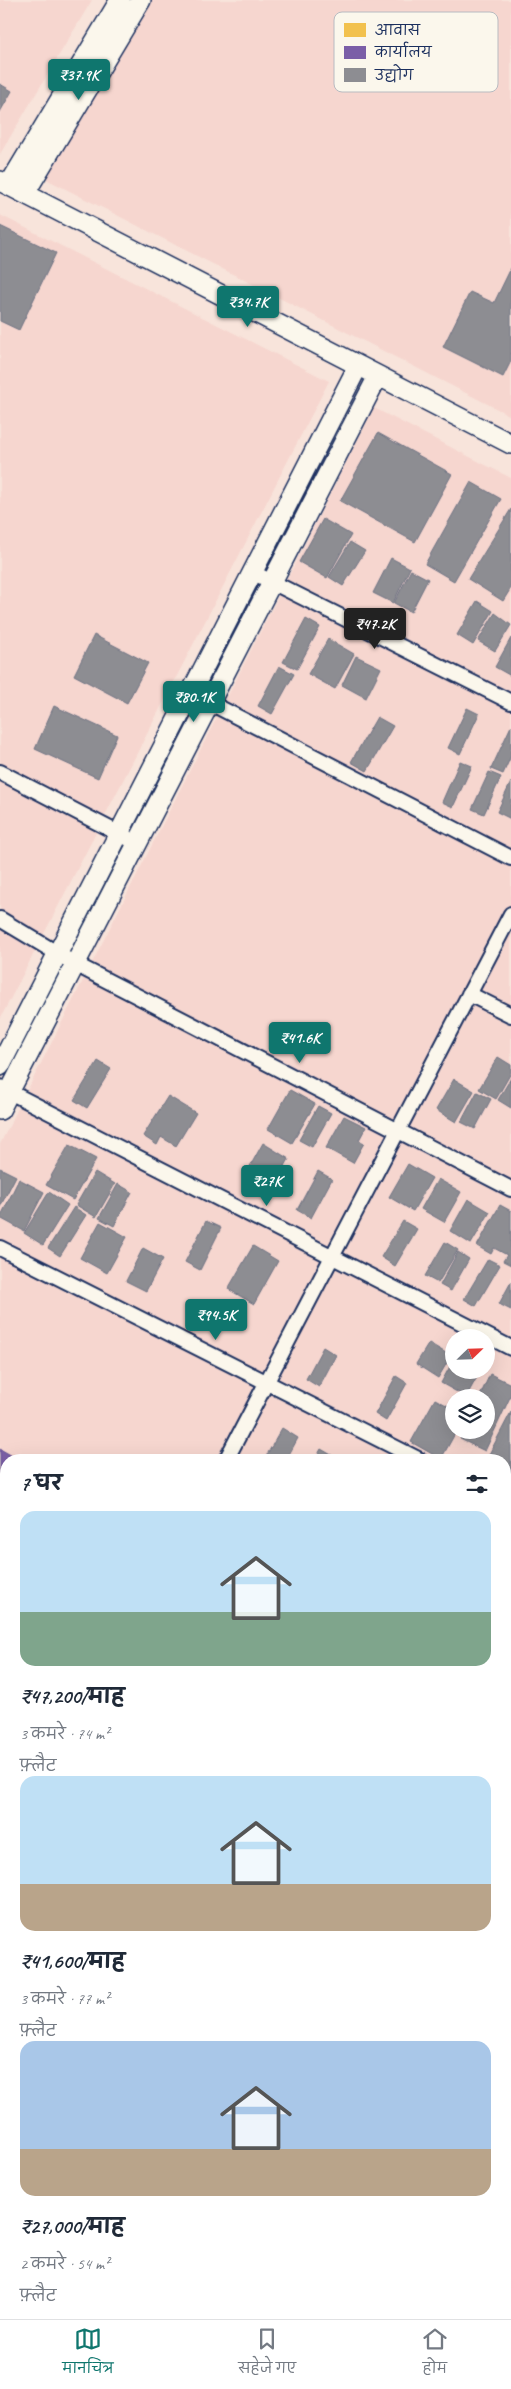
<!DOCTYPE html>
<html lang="hi">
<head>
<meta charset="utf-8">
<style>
  :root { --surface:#fff; --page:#f2f2f3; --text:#1f2937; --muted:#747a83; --line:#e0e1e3; --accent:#0f766e }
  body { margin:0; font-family:Caveat,"Playpen Sans Deva",sans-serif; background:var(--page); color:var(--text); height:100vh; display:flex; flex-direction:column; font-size:19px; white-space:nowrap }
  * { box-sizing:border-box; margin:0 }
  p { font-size:16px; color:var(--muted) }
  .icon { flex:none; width:28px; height:28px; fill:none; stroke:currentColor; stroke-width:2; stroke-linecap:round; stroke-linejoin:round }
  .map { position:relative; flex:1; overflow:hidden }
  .drawer { position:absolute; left:0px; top:1454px; width:511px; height:866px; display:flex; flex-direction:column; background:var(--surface); border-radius:20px 20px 0 0; box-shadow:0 5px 20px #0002 }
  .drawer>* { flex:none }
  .needle { width:32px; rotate:67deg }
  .fabs { position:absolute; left:445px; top:1329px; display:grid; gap:10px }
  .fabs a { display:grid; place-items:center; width:50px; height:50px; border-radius:50%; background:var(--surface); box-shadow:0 5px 20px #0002; font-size:25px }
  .price { position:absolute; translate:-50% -42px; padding:0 11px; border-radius:5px; background:var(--accent); color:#fff; font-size:16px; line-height:32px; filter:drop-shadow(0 1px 2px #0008) }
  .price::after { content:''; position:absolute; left:50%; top:30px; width:15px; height:11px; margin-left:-8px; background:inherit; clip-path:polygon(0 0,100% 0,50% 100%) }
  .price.active { background:#222; color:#fff }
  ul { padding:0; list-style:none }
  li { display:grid; align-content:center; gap:10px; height:265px; padding:0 20px }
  li span { display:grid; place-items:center; height:155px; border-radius:15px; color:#555 }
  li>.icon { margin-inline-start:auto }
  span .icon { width:90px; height:90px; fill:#fffc; stroke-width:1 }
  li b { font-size:21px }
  h2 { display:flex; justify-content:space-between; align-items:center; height:60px; padding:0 20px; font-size:21px }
  .menu { display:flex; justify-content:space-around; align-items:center; height:70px; border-top:1px solid var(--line); background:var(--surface); font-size:14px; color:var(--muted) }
  .menu a { display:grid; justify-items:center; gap:2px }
  .menu .active { color:var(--accent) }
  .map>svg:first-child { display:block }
  .built { fill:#f6d6cf; fill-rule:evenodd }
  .homes { fill:#f2c14e; stroke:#b29553 }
  .offices { fill:#7b5ea7; stroke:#5e5091 }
  .industry { fill:#8d8d92; stroke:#6b7182 }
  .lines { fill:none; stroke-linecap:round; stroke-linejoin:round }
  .street-casing { stroke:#1b2f5e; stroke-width:18 }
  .secondary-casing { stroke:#1b2f5e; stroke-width:22 }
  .street { stroke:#fbf7ec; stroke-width:14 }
  .secondary { stroke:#fbf7ec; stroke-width:19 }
  .key { fill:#fbf7ec; stroke:#b8bbc1; stroke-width:1 }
  .key-label { font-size:14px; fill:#1b2f5e }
</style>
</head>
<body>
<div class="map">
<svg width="511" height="2319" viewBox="0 0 511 2319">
  <rect width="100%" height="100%" fill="#f8e4db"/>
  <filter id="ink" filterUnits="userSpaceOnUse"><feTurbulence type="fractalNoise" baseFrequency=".02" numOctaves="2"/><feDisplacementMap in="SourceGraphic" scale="10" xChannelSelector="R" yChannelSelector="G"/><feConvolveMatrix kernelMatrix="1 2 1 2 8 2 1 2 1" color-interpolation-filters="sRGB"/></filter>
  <g filter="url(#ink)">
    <path class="built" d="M0,0h92l-92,154z
      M151,0h360v416l-465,-237z
      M0,215l329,166 -329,638z
      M374,408l137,70v1446l-6,-3v-461h-499v212l-6,-3v-525zM454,1338h32v32h-32zM454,1398h32v32h-32z"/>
    <path class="homes" d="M506,2124h5v22z
      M511,2152v56l-6,7v-61z
      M0,2297l3,9 3,-1v9h27l5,3 -1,2h-37z
      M511,2306v13h-69v-3l-15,3 -3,-5h81v-4z"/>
    <path class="offices" d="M0,1449l16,9 -2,2h-8v15l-6,11z"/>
    <path class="industry" d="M0,84l12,7 -12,21z
      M0,226l56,27 -37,77 -19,-9z
      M511,268v93l-8,16 -60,-30 27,-55 24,11z
      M378,433l74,41 -37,68 -75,-41z
      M471,482l30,17 -47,82 -29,-17z
      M511,509v79l-8,13 -35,-22z
      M323,519l28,16 -24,43 -28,-16z
      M350,542l15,9 -22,35 -14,-9z
      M391,558l19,10 -17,35 -20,-10z
      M411,570l17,9 -17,33 -17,-9z
      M477,601l16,10 -20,34 -16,-10z
      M495,613l16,12 -16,26 -17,-10z
      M306,619l14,8 -23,42 -14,-7z
      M94,635l54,28 -21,40 -53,-28z
      M511,638v38l-16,-9z
      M328,639l26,15 -19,35 -27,-15z
      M356,656l25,12 -15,30 -24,-13z
      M279,666l15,8 -22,40 -14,-8z
      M54,706l63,29 -19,43 -63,-29z
      M467,708l12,6 -19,40 -12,-6z
      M377,717l16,9 -26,45 -16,-9z
      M511,726v30l-8,18 -12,-5z
      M460,761l12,5 -19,41 -11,-5z
      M489,772l12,5 -17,37 -12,-5z
      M511,782v37l-14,-7z
      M498,1057l13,8v8l-15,26 -17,-10z
      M98,1061l13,8 -24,39 -13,-8z
      M511,1078v30l-13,-8z
      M454,1079l20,12 -18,31 -20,-12z
      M290,1090l25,14 -23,39 -24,-14z
      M477,1092l14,7 -16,30 -14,-7z
      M168,1096l28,17 -20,33 -15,-9 -4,8 -14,-9z
      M318,1106l13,7 -19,34 -13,-7z
      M344,1116l22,11 -7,13 5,3 -11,20 -27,-15z
      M263,1143l26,16 -20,35 -26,-15z
      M69,1145l27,14 -23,41 -27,-15z
      M408,1164l24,14 -19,33 -24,-14z
      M0,1168l16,8 -16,31z
      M318,1171l14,8 -21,39 -14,-8z
      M95,1172l20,12 -19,33 -20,-12z
      M19,1179l25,13 -20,39 -24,-13z
      M438,1179l23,13 -17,30 -23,-13z
      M118,1184l14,8 -18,34 -15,-8z
      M49,1192l19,13 -25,40 -19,-12z
      M468,1199l22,13 -19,32 -21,-13z
      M500,1205l11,6v54l-8,-4 4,-6 -13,-7 -3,6 -14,-8z
      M74,1207l12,8 -26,41 -12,-8z
      M206,1221l15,7 -21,42 -15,-8z
      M403,1221l14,8 -22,37 -14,-9z
      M100,1222l27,15 -20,36 -27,-15z
      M445,1242l13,8 -20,33 -13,-7z
      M253,1246l25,15 -24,43 -26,-15z
      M143,1248l20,11 -17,32 -20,-10z
      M458,1252l11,7 -18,32 -11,-6z
      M488,1259l12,6 -24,41 -12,-7z
      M511,1282v28l-12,-6z
      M429,1343l22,13 -13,22 -22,-14z
      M323,1347l13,8 -17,32 -13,-8z
      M454,1359v11h27l-15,27 -25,-14z
      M490,1374l21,10v11l-26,56 -25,-12 4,-9h22v-32h-7z
      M396,1376l11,7 -21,38 -11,-7z
      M435,1399l19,10v21h3l-16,29 -30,-17z
      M511,1412v60l-3,7 -3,-2v-17h-19z
      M282,1428l16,10 -12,22h-22z
      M321,1449l19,11h-25z
      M6,1513v87l-6,-3v-73z
      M505,1569l6,4 -6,11z
      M511,1625v32l-6,11v-32z
      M511,1752v32l-6,-4v-17z
      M511,1824v65l-5,9 -1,-63z"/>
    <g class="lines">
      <g class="street-casing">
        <path id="street" d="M252,572l259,130
          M191,693l320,165
          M0,772l137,71
          M0,919l75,45 436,225
          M469,994l42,21
          M0,1087l511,261
          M0,1248l420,212
          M226,1460l285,-546
          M505,1503l6,3
          M505,1705l6,4
          M0,1835l6,4
          M0,1862l6,-12
          M505,2093l6,3
          M0,2278l6,3
          M378,2314l10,5
          M59,2319l2,-5"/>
      </g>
      <g class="secondary-casing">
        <path id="secondary" d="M0,181l511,263
          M9,185l111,-185
          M25,193l116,-193
          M0,1066l358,-700
          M0,1110l378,-734
          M0,1702l6,3
          M0,1741l6,3
          M505,1938l6,3
          M505,1999l6,3"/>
      </g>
      <use href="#street" class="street"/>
      <use href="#secondary" class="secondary"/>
    </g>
  </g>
  <rect x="334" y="12" width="164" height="80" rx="8" class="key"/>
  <rect x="344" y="23" width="22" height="14" fill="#f2c14e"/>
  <rect x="344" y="46" width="22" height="13" fill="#7b5ea7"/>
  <rect x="344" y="68" width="22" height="14" fill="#8d8d92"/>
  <g class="key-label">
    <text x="375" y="35">आवास</text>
    <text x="375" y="57">कार्यालय</text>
    <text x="375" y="80">उद्योग</text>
  </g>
</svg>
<div class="fabs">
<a><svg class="needle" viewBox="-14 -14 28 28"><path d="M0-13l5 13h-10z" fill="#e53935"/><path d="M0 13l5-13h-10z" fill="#747a83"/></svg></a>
<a><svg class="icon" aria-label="layers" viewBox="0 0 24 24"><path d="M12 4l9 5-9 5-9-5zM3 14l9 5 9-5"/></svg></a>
</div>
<b class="price" style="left:79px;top:101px">₹37.9K</b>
<b class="price" style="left:248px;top:328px">₹34.7K</b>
<b class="price active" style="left:375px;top:650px">₹47.2K</b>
<b class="price" style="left:194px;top:723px">₹80.1K</b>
<b class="price" style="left:300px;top:1064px">₹41.6K</b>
<b class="price" style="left:267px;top:1207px">₹27K</b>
<b class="price" style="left:216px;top:1341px">₹94.5K</b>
<section class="drawer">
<h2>7 घर<svg class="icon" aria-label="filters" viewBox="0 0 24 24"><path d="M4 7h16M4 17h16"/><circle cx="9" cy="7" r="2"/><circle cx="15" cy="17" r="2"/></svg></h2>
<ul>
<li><span style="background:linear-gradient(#bfe0f5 65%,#7fa58c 0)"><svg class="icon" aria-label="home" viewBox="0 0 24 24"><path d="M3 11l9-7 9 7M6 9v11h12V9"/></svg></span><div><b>₹47,200/माह</b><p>3 कमरे · 74 m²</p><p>फ़्लैट</p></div></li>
<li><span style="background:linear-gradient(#bfe0f5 70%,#b9a48a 0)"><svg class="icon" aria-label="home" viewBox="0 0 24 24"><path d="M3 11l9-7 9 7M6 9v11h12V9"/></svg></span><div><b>₹41,600/माह</b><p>3 कमरे · 77 m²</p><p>फ़्लैट</p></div></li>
<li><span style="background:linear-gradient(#a9c7e8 70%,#b9a48a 0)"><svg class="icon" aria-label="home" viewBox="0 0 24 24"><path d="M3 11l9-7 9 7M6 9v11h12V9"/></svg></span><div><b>₹27,000/माह</b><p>2 कमरे · 54 m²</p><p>फ़्लैट</p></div></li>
</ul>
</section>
</div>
<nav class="menu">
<a class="active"><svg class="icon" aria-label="map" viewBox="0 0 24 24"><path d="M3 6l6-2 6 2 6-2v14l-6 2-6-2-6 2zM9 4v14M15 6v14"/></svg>मानचित्र</a>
<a><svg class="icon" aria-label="saved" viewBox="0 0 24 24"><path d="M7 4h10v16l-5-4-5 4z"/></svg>सहेजे गए</a>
<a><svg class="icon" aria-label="home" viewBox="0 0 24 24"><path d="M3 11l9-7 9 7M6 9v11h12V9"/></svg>होम</a>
</nav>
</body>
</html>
